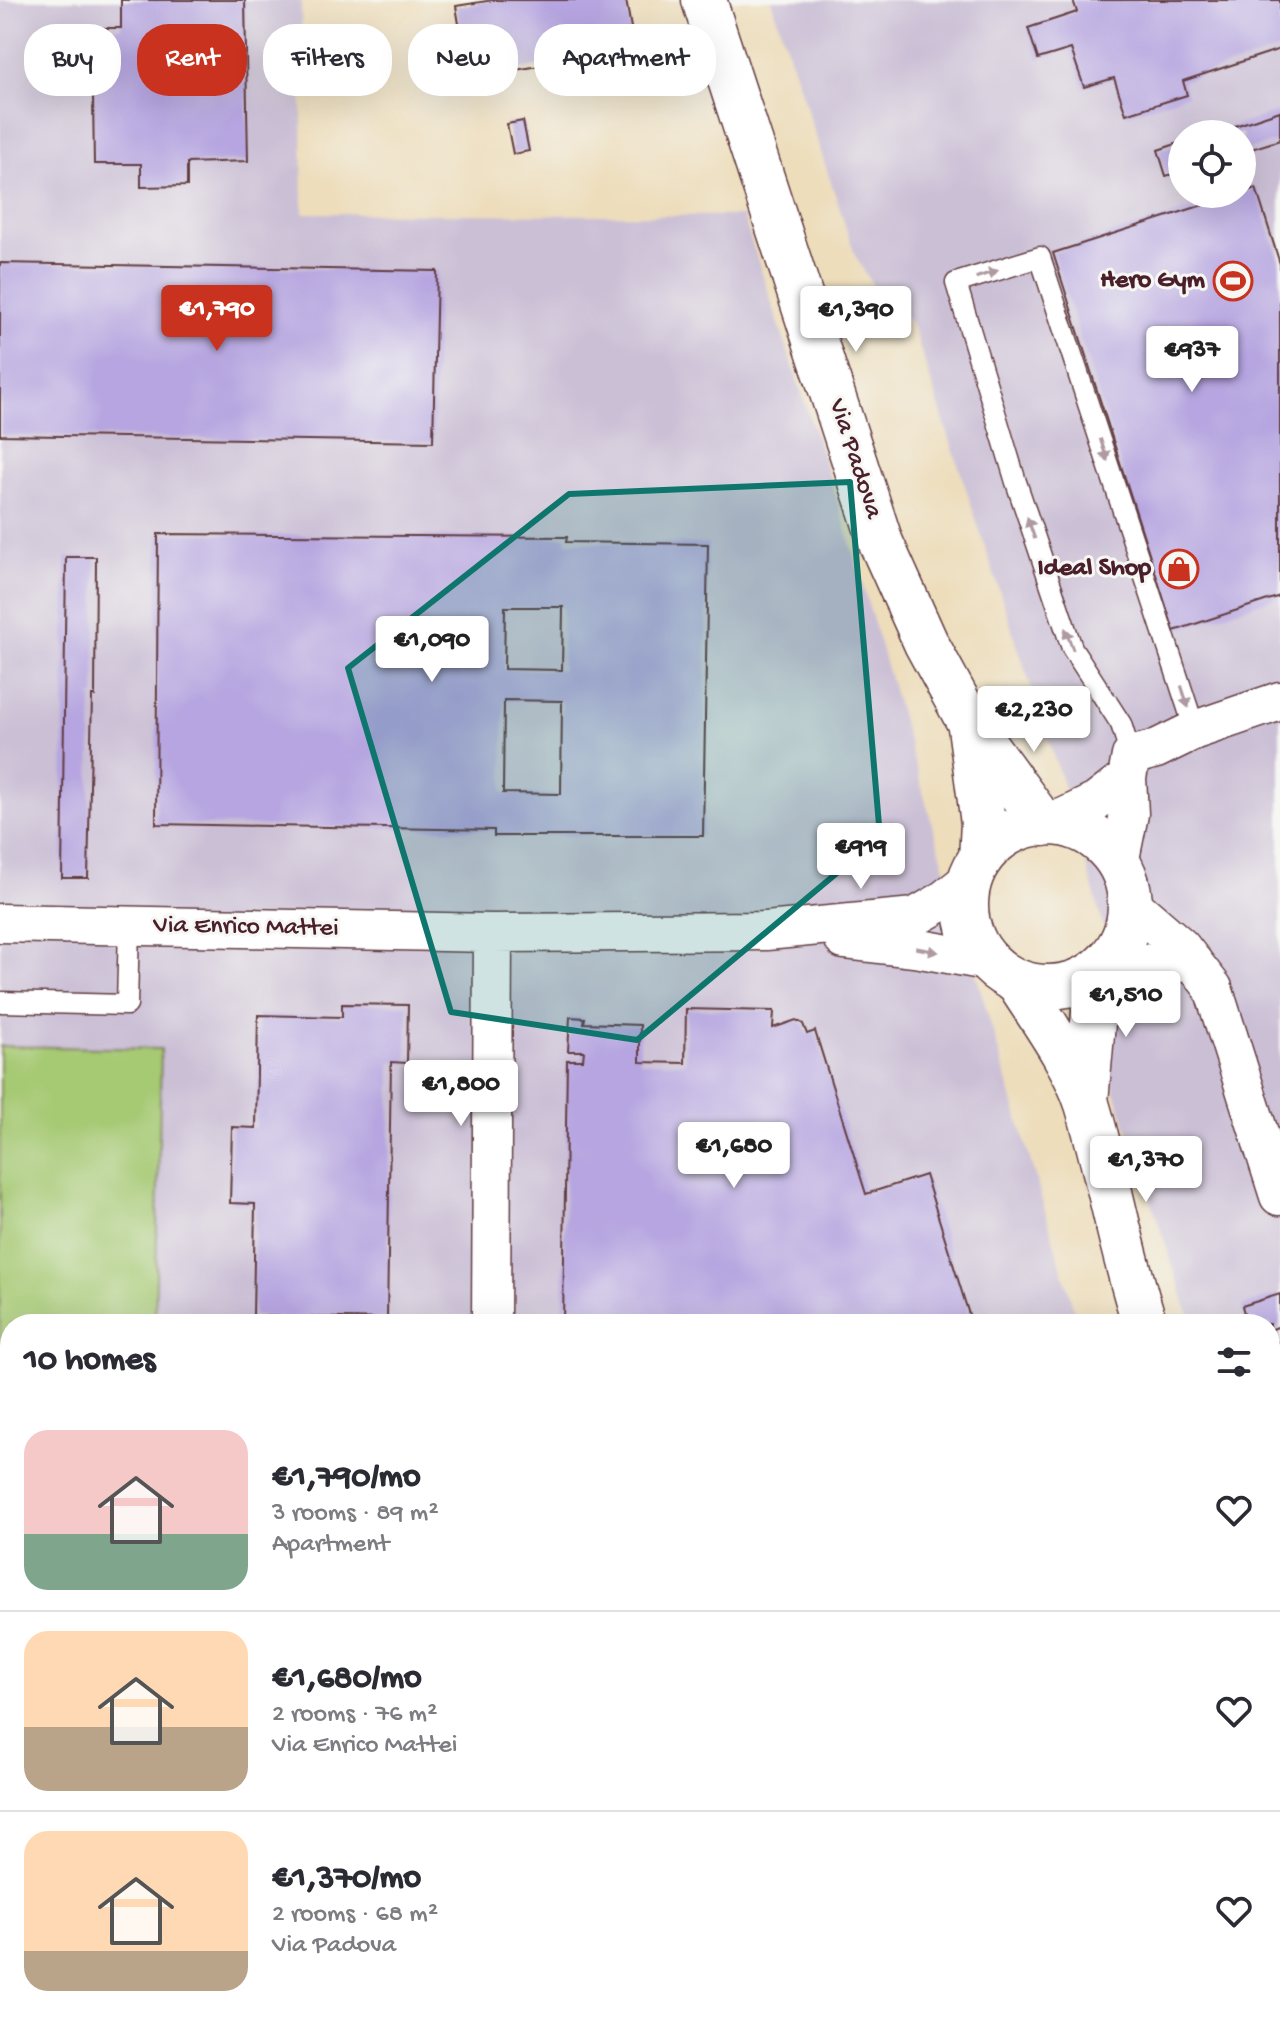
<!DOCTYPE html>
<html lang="en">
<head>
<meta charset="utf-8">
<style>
  :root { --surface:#fff; --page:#f7f7f7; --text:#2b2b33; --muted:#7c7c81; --line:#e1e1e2; --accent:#c8321e }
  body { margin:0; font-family:"Gochi Hand",sans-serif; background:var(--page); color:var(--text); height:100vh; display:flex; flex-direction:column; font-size:30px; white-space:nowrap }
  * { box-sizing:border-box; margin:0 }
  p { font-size:26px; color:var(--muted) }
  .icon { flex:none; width:44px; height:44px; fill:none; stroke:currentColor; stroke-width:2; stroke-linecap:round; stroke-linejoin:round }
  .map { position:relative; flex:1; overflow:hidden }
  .drawer { position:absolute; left:0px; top:1314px; width:1280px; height:712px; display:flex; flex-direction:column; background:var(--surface); border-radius:32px 32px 0 0; box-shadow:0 8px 32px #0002 }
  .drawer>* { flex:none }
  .guide { position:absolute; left:24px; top:24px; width:800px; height:72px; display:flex; gap:16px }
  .buttons { position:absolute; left:1168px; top:120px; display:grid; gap:16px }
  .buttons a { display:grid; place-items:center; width:88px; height:88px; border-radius:50%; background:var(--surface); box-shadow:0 8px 32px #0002; font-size:40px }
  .price { position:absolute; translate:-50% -68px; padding:0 18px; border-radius:8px; background:#fff; color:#222; font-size:26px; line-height:52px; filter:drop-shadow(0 2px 4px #0008) }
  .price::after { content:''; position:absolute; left:50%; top:48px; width:24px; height:18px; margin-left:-12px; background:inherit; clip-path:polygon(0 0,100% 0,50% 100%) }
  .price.selected { background:var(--accent); color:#fff }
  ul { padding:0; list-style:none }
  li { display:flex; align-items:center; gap:24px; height:200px; padding:0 24px }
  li+li { border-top:2px solid var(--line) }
  li span { display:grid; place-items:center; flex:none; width:224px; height:160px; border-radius:24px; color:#555 }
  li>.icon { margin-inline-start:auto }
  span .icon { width:96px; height:96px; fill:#fffc; stroke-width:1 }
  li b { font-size:34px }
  h2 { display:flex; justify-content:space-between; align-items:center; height:96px; padding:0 24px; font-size:34px }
  .tag { padding:0 28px; border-radius:32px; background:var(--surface); box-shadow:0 8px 32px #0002; font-size:28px; line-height:72px }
  .tag.selected { background:var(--accent); color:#fff }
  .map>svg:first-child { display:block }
  .industrial { fill:#cbbfd5; fill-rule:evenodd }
  .green { fill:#a6c973; stroke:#78744f; stroke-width:2 }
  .building { fill:#b6a5e0; fill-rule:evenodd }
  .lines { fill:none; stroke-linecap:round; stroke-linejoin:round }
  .lane-casing { stroke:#623c41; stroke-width:23 }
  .street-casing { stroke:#623c41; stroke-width:41 }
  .secondary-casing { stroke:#623c41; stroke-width:47 }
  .lane { stroke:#fff; stroke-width:20 }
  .street { stroke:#fff; stroke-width:38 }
  .secondary { stroke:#fff; stroke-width:44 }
  .oneway { fill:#ae9aa0 }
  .marked { fill:#0f766e; fill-opacity:0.2; stroke:#0f766e; stroke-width:6; stroke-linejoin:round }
  .labels { text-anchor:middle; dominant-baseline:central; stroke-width:6; stroke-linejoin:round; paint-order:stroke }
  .poi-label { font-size:26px; font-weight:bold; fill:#4a1f2b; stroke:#f6f6f2; text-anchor:end }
  .street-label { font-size:26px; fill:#4a1f2b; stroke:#f6f6f2 }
</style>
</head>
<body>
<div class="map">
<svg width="1280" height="2026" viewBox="0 0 1280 2026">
  <rect width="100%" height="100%" fill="#f6f6f2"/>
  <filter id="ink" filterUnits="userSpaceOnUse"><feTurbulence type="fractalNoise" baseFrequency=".0125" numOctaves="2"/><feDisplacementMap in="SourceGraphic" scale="16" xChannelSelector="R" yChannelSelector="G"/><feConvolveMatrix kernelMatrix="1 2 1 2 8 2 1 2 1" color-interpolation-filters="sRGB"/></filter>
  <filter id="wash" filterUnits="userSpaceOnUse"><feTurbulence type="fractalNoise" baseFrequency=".006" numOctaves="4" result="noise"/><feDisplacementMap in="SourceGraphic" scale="32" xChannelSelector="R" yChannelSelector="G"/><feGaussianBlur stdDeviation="1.8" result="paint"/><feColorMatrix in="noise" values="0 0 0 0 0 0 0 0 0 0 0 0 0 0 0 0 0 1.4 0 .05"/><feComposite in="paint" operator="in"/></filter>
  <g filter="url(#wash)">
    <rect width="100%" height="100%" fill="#edddbb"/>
    <path class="industrial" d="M0,0h301l2,213 440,3 101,305 234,803h-1068v358l-10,-1z
      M771,0h509v1599l-10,-31v-244h-78l-83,-250 1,-123 -39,-142 -159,-485 -36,-33 -21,-36zM1182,134h60v60h-60z"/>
    <path class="green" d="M0,1046l161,3 -6,275h-145v353h-10z"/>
    <g id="blocks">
      <path class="building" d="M121,0h124l3,161 -61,2v23l-46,1v-23h-47l-2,-136h29z
        M493,0h133l9,50 -167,28 -12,-72z
        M1073,0h207v49l-97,32 4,14 -61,19 -12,-36 -30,9 -13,-38 -33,10 -10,-31 49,-16z
        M1280,111v29l-38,12v-18h-31z
        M523,121l6,30 -16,3 -6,-30z
        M1182,142v29l-16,5 -8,-26z
        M1256,188l24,76v332l-106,35 -121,-378z
        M0,263l437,8 -4,171 -433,-7z
        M158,534l409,3 -1,5 142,2 -5,292h-209v-6l-338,-6zM505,607h58l-1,63 -58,-1zM504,700l58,1 -1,93 -58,-1z
        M66,557h30l-1,139h-3l-4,182h-26z
        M342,1004l66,1 -1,58 -16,-1 -4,257 -134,-3 2,-112 -25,-1 2,-76 24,1 2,-113 84,2z
        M686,1009l88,2 -1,17 23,-8 7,4 4,10 8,-3 51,163 59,-19 47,149h-409l4,-264h16l1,-9h-16l2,-34 15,1 -1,5 56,2v37l45,1z
        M1280,1294v32l-10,4v-6h-23l-5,-18z
        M1280,1341v59h-1l-9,-28v-28z"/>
    </g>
  </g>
  <g filter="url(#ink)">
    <use href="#blocks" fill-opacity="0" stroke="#623c41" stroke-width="2"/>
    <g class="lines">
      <g class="lane-casing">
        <path id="lane" d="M1131,756l-10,-32 -49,-76 -56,-166 -60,-199 84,-26 155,473
          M0,1002l127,3 2,-79"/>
      </g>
      <g class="street-casing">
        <path id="street" d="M1052,823l44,-21 31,-24
          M1119,864l10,-50 -2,-36 4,-22 25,-7 39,-19 85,-29
          M1130,903l51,44 32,41 66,208
          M0,923l493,10 273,-2 149,-14 26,-15 28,-22
          M844,940l77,9 66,12
          M1109,960l44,4 40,-2
          M491,1324l2,-391"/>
      </g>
      <g class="secondary-casing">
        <path id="secondary" d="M704,0l177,543 45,100 44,81 73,100
          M970,727l13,96 -2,35
          M966 905a82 82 0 1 1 164 0a82 82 0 1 1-164 0Z
          M1017,981c23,36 57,82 70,123 22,73 34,148 58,220
          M1086,1101l8,-89 -1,-38
          M1270,1707l10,30"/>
      </g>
      <use href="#lane" class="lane"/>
      <use href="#street" class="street"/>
      <use href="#secondary" class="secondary"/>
    </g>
    <defs><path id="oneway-solid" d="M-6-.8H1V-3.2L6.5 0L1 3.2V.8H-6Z" transform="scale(2)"/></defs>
    <g class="oneway">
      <use href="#oneway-solid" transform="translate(987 274) rotate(-18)"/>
      <use href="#oneway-solid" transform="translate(1104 450) rotate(72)"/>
      <use href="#oneway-solid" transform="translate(1031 528) rotate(-109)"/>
      <use href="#oneway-solid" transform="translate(1069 639) rotate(-110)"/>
      <use href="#oneway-solid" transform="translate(1185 697) rotate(72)"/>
      <use href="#oneway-solid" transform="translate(927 950) rotate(10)"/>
    </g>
  </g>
  <path class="marked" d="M850,482l30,355 -243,203 -186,-28 -103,-344 221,-174z"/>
  <defs>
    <g id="stadium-ring" transform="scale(2)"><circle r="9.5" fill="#f6f6f2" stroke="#c8321e" stroke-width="1.5"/><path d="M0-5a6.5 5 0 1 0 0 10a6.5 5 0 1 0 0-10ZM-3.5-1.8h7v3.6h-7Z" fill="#c8321e"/></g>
    <g id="shop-ring" transform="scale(2)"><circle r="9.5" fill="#f6f6f2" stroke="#c8321e" stroke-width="1.5"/><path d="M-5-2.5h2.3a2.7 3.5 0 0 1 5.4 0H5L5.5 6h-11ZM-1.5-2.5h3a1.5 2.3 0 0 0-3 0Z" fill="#c8321e"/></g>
  </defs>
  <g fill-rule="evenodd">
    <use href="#stadium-ring" x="1233" y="281"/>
    <use href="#shop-ring" x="1179" y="569"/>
  </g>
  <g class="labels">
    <g class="poi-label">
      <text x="1205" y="281">Hero Gym</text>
      <text x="1151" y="569">Ideal Shop</text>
    </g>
    <g class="street-label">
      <text transform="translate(854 459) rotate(72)">Via Padova</text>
      <text transform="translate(246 928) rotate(1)">Via Enrico Mattei</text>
    </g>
  </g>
</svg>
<div class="buttons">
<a><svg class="icon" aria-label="locate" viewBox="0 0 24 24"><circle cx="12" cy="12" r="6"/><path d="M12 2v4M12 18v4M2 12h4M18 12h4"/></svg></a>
</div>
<b class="price selected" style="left:217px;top:353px">€1,790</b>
<b class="price" style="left:856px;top:354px">€1,390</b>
<b class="price" style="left:1192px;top:394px">€937</b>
<b class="price" style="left:432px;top:684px">€1,090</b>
<b class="price" style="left:1034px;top:754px">€2,230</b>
<b class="price" style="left:861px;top:891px">€919</b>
<b class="price" style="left:1126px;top:1039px">€1,510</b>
<b class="price" style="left:461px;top:1128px">€1,800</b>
<b class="price" style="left:734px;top:1190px">€1,680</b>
<b class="price" style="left:1146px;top:1204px">€1,370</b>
<div class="guide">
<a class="tag">Buy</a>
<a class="tag selected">Rent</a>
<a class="tag">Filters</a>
<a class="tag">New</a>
<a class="tag">Apartment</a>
</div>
<section class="drawer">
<h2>10 homes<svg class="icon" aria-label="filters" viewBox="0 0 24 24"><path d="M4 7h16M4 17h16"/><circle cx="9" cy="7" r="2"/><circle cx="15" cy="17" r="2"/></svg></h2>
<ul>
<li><span style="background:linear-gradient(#f6c9c9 65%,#7fa58c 0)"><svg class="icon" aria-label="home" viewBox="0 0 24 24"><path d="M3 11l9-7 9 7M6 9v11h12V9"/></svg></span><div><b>€1,790/mo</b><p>3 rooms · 89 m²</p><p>Apartment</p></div><svg class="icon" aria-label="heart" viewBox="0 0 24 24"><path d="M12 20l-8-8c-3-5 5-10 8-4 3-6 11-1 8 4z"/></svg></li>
<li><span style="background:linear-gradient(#ffd9b3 60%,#b9a48a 0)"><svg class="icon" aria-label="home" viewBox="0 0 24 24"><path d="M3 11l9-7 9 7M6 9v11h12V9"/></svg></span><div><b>€1,680/mo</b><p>2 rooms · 76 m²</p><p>Via Enrico Mattei</p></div><svg class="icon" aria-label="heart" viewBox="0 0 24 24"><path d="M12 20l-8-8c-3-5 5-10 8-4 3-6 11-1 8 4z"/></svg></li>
<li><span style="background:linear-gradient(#ffd9b3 75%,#b9a48a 0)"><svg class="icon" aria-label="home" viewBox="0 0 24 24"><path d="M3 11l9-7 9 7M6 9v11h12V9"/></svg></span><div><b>€1,370/mo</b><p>2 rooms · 68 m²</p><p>Via Padova</p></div><svg class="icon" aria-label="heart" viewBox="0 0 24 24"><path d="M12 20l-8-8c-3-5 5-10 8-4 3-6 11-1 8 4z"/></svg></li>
</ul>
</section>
</div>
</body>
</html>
